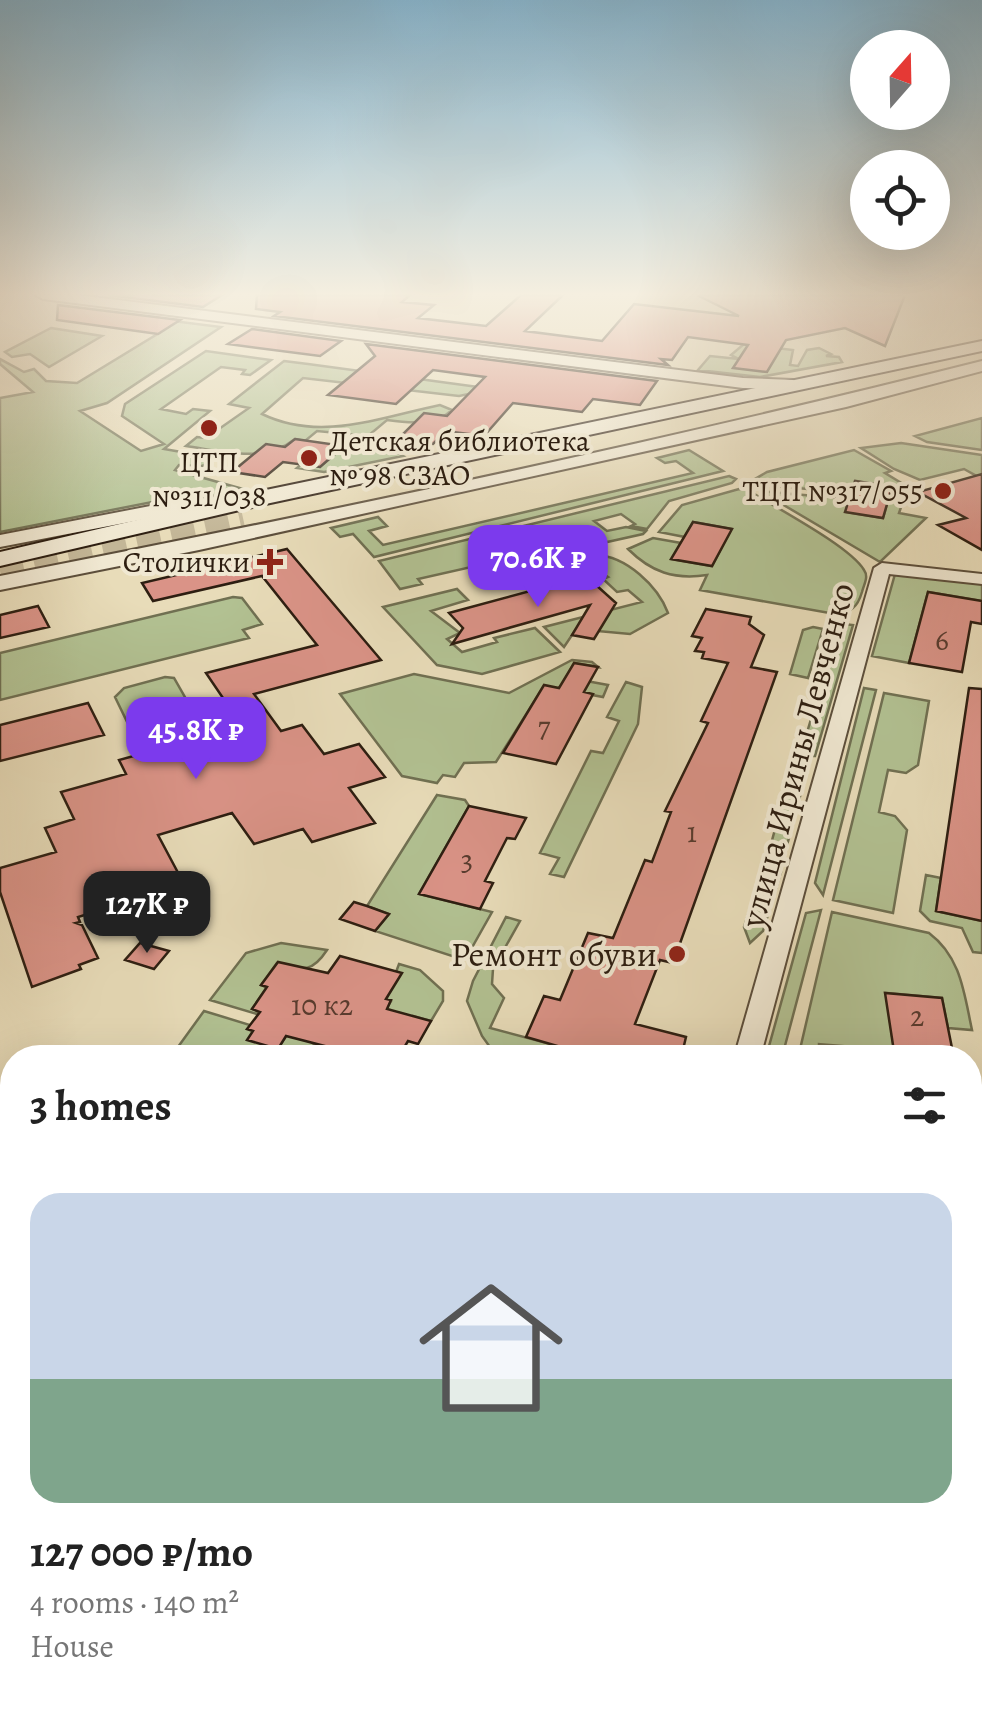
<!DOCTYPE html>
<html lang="en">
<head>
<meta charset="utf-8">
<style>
  :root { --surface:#fff; --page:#f6f6f6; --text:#222; --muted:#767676; --line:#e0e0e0; --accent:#7c3aed }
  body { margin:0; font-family:Alegreya,serif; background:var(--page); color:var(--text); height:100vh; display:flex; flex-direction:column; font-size:38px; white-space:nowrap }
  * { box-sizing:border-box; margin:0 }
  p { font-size:32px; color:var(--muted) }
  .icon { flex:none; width:55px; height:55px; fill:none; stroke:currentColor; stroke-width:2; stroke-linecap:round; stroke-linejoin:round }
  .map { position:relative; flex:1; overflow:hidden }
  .drawer { position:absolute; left:0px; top:1045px; width:982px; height:670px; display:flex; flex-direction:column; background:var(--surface); border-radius:40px 40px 0 0; box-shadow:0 10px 40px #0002 }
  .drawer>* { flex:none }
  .needle { width:65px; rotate:20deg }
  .fabs { position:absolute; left:850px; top:30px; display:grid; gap:20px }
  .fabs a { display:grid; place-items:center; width:100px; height:100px; border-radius:50%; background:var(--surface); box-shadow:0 10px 40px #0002; font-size:50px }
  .price { position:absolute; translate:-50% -85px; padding:0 22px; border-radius:20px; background:var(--accent); color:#fff; font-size:32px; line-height:65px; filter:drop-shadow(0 2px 5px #0008) }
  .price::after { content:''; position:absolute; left:50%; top:60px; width:30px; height:22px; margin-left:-15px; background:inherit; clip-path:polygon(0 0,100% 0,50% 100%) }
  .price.active { background:#222; color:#fff }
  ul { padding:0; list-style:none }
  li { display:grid; align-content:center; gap:20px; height:530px; padding:0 30px }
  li+li { border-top:2px solid var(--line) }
  li span { display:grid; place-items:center; height:310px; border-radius:30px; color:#555 }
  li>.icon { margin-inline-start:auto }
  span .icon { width:180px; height:180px; fill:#fffc; stroke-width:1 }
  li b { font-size:42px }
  h2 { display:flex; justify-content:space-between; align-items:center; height:120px; padding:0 30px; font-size:42px }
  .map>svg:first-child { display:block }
  .green { fill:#b2c192; stroke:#707052; stroke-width:2.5 }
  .building { fill:#da9387; stroke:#2d1e11; stroke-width:2.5 }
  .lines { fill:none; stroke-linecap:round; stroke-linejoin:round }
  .secondary-tunnel { stroke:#c3b697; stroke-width:24; stroke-dasharray:24 11; stroke-linecap:butt }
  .minor-casing { stroke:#5c4e3b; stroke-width:4 }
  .tertiary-casing { stroke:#5c4e3b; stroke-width:4 }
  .secondary-casing { stroke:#2d1e11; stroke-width:4 }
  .minor { fill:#f0e8d2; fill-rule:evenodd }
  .tertiary { fill:#f0e8d2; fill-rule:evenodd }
  .secondary { fill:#f0e8d2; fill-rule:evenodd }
  .rail { stroke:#2d1e11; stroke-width:11; stroke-dasharray:28 28; stroke-linecap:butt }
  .poi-dot { fill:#8f2418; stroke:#f0e8d2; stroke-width:4 }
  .labels { text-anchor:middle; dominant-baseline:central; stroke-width:8; stroke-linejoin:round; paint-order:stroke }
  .far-poi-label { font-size:30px; fill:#2d1e11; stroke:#f0e8d2; text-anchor:end }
  .number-label { font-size:30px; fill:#583b2e }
  .street-label { font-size:35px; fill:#2d1e11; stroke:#f0e8d2 }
  .poi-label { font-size:35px; fill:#2d1e11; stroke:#f0e8d2; text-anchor:end }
</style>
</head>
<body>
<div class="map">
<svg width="982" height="1715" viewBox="0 0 982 1715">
  <rect width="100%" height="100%" fill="#e8dcb9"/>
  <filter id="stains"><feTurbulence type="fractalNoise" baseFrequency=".002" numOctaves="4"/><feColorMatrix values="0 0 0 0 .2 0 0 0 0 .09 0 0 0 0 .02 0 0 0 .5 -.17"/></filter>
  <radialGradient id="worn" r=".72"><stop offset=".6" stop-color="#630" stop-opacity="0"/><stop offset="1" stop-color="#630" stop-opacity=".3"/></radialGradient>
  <path class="green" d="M141,317l80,10 -114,76 -27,8 61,40 23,-7 -42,-28 3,-12 81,-53 65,9 -21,15 -8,-1 3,-4 -24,-3 -60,42 25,5 7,-5 17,2 -46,38 52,9 -14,8 -23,-1 -4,5 68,19 -35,8 -10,-4 -198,39v-134l33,-6 -33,-28v-5l24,13 10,-3 12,12 31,2 82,-50z
    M51,328l51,8 -53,31 -19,-13 -18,3 -7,-5z
    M744,344l49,6 -3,15 8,1 9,-16 12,-2 12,6 -5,2 13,1 3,5 -82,15 -62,-7 12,-14 29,3 -8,-4z
    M284,361l24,3 185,25 -34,7 -156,-18 -41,36c58,28 116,4 178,-9l12,5c-16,16 -44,13 -65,10l-19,16 -51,-5 -12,10 -10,-2c-31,25 -74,12 -109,7l11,-9 9,1 43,-30 -20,-4z
    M982,418v32l-55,-8 -12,-6z
    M347,441h28l28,15 -79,16 -27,-4 5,-4 18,3 23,-20 -7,-2z
    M901,443l81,12v24l-18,-10 -44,11 -26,-11 -33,-21z
    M689,450l34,21 -349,86 -21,-23 -13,3 -9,-9 47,-11 9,9 -18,5 14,14 310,-72 -17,-12 -11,2 -8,-5z
    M854,450l37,21 -6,2 23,14 -9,26 27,5 -46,44 -120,-71 90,8 -4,13 37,6 9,-31 -36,-6 -5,12 -87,-8 -11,-5 14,-8z
    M729,476l7,3 -4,4 -63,18 -22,28 -16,-3 4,-2 -14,-10 -27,7 13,10 19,-4 20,4 -3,3 -85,19 -7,-4 -133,30 4,5 -22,5 -21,-28z
    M739,489l9,1c26,17 102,56 116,80 5,7 0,14 -2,22 -5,17 -11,19 -27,22l-135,-24 7,-15c-33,5 -56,-3 -79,-26l25,-11 28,5 -9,16 40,7 19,-37 -38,-7 -8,15 -26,-5 23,-27z
    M596,555c30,1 62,31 72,58l-38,21 -54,-5 -12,18 -20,-20 98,-25 -14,-12 -11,2 -14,-13 5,-2 -14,-9 -35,7 -10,-9z
    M895,574l87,10v17l-54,-9 -19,71 -37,-7z
    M457,589l11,11 -37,11 29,22 -13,6 15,13 35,-10 -3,-4 41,-10 25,24 -78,22 -45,-9 -54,-58z
    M233,597l9,1 20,26 -19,6 6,8 -249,62v-47z
    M843,624l10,1 -38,131h-15l32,-107 8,-7z
    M813,627l10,2 -15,49 -18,-4 13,-44z
    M572,660l20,2 6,5 -24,-4 -11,20 18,-3 27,5 -5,12 -59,-11 -48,76 -32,1 -9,14 -12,-2 -6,8 -35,-7 -62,-82 74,-20 95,19z
    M165,677l9,1 20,35 -9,7 -53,12 -17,-35 9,-9z
    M626,682l16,5 -4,37 -74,153 -14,-3 9,-16 -19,-5 51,-102 12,2 16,-32 -12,-4z
    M864,688l12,2 -53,205 -8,-12z
    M884,693l45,8 -11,64 -12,8 -18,-3 -9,42 16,4 12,14 -14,83 -60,-13z
    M801,767l5,7 -20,75 -10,4 -5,-9 20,-73z
    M437,795l28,5 4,6 -50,88 73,18 -22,39 -15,6 -80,-26 14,-17 -22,-8z
    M774,864l7,8 -18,59 -13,12 -6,-16 19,-59z
    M926,875l15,3 -5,33 46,10v32l-9,-1 -11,-24 -32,-7 -10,-10z
    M821,910l-39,147h-16l40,-144z
    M832,912l97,21c32,24 35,60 43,97l-24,-2 -6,-30 -56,-5 9,64h-28l-2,-9 -46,-4v13l-21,1z
    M506,917l14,4 -27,48 -1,15 12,14 -14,30 109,29h-80l-27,-7 -10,-14 -15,-35 6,-20z
    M281,943l46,7c-15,23 -23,20 -50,13l-16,22 6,2 -15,22 7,3 -2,2 -47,-14 36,-47z
    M399,964l21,6 23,21v10l-12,20 -18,-5 -5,8 -26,-8 9,-15 -5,-2z
    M204,1011l46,14 28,23 13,-19 23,15 17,4 5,-7 35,17h-201z
    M0,1485h12v217h355v13h-367z"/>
  <path class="building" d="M108,295h114l-19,12z
    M257,295h153l-8,7 32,3 -16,13 68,8 35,-31h42l-38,36 77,10 32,-37 105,12 -42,-21h208l-20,51 -40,-18 -59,12 -19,32 -34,-4 15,-23 -60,-8 -16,23 -11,-1 7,6 -394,-49 6,-4 -24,-3z
    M58,305l122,15 -22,14 -101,-14z
    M252,329l89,12 -21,15 -92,-12z
    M366,344l291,37 -17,24 -47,-6 -11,13 -69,-9 -29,33 -38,-5 -13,13 -35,-5 26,-26 23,3 38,-39 -52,-7 -37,34 -68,-9 47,-39z
    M295,439l49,7 -24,21 -37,-5 -18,15 -33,-5 34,-28 19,3z
    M982,474v76l-44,-25 28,-7 -48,-26z
    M855,481l37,6 -9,31 -38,-6z
    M693,522l39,7 -20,37 -41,-7z
    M287,549l94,111 -127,34 27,37 21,-6 22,29 35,-10 26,33 -36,11 26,35 -63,19 -9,-13 -49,15 -22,-31 -74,22 26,49 -106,33 2,5 -4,1 6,2 16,33 -19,7 2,4 -49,18 -32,-95v-24l56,-16 -11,-24 29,-9 -13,-27 65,-18 -7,-14 123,-34 -36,-53 111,-28 -55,-69 -109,25 -11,-18z
    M586,576l30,27 -22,36 -22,-4 18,-30 -138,39 11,-16 -14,-15z
    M928,592l54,9v23l-11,-2 -9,50 -53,-9z
    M38,606l11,21 -49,11v-23z
    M706,609l45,8 -2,7 15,11 -13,32 26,5 -104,291 -13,-3 -25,64 51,13 -5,21h-82l-73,-21 18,-41 16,4 28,-67 25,5 32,-78 7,2 19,-50 -6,-1 43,-88 -7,-2 27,-58 -26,-5 2,-6 -9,-1 7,-13 -10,-2z
    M574,663l24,4 -14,25 9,2 -37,70 -53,-11 41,-68 15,3z
    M969,688l13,1v232l-46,-10z
    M88,703l16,32 -104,26v-36z
    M469,806l57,12 -11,21 -8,-1 -22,43 8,2 -13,26 -61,-15z
    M354,902l13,4 22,8 -14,17 -35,-12z
    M140,943l29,8 -15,18 -29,-9z
    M340,956l62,17 -16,26 5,1 -4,9 44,12 -13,23 -10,-3 -10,17h-27l-85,-22 -8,13 -31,-9 6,-9 -6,-2 13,-17 -8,-3 15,-22 -6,-2 17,-23 50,11z
    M885,993l57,5 12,60h-59z"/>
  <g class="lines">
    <path class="secondary-tunnel" d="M0,571l243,-53"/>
    <g class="minor-casing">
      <path id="minor" d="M882,563l100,11v10l-93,-10 -129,484h-26l140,-490z"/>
    </g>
    <g class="tertiary-casing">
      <path id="tertiary" d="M36,295h42l665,83 50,2 9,5 -9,5 -50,-2 -700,-89z
        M982,361v10l-136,36 -647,143 -199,40v-14c329,-64 657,-133 982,-215z
        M243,494l10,6 -3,4 -79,10 -171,33v-12l171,-33z
        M0,1239l12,4v36l-12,-4z
        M970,1361l12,1v42l-12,-1z"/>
    </g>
    <g class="secondary-casing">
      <path id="secondary" d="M982,341v10l-721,154 -261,61v-14l261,-61z"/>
    </g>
    <use href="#minor" class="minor"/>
    <use href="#tertiary" class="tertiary"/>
    <use href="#secondary" class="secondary"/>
    <path class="rail" d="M0,1442l12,1
      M970,1522h12"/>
  </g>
  <linearGradient id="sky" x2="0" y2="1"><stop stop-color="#87b7d2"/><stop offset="0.55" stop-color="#f5efe0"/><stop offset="1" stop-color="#f5efe0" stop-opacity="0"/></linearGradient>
  <rect width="982" height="535" fill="url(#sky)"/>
  <g class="poi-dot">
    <circle cx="209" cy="428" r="10"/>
    <circle cx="309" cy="458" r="10"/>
    <circle cx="943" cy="491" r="10"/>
    <path d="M265 547h10v10h10v10h-10v10h-10v-10h-10v-10h10z"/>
    <circle cx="677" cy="954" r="10"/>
  </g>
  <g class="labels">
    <g class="far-poi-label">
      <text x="329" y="441" text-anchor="start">Детская библиотека<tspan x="329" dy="34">№ 98 СЗАО</tspan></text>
      <text x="209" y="462" text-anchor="middle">ЦТП<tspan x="209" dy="34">№311/038</tspan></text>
      <text x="923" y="491">ТЦП №317/055</text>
      <text x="250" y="562">Столички</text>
    </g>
    <g class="number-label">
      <text x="942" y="640">6</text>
      <text x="544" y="727">7</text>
      <text x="692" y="832">1</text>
      <text x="467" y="860">3</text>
      <text x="322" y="1005">10 к2</text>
      <text x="917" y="1016">2</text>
    </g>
    <g class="street-label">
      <text transform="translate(797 755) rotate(-75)">улица Ирины Левченко</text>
    </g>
    <g class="poi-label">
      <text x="657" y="954">Ремонт обуви</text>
    </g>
  </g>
  <rect width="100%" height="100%" filter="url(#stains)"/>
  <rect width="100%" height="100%" fill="url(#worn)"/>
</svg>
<div class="fabs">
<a><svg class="needle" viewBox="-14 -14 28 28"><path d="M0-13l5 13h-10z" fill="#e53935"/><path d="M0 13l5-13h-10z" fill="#767676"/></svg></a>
<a><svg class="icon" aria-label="locate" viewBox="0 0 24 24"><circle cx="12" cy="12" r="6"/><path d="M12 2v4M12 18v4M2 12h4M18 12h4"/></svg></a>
</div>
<b class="price" style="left:538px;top:610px">70.6K ₽</b>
<b class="price" style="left:196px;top:782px">45.8K ₽</b>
<b class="price active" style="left:147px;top:956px">127K ₽</b>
<section class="drawer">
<h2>3 homes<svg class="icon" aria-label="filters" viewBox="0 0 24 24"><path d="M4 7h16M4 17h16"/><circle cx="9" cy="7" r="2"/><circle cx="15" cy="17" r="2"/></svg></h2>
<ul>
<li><span style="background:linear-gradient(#c9d6e8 60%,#7fa58c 0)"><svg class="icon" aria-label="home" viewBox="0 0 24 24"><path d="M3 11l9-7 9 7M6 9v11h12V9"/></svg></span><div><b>127 000 ₽/mo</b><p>4 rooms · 140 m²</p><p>House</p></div></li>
</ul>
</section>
</div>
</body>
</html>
